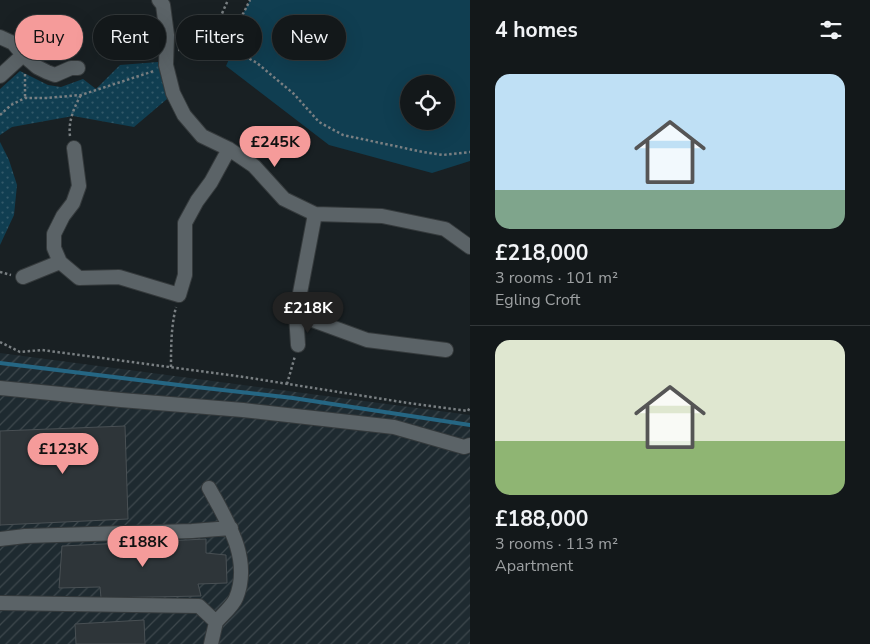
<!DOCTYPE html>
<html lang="en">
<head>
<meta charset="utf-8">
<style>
  :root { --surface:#13181a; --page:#1c2123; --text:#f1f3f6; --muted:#9da0a2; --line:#323739; --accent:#f59b9a }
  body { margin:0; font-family:"Nunito Sans",sans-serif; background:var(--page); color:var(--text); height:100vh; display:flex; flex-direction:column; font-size:19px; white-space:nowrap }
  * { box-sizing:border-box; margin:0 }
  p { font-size:16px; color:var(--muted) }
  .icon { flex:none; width:28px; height:28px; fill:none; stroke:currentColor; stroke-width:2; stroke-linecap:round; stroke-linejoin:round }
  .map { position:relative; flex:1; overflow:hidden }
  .side { display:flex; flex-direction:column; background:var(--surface); width:400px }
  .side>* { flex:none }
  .top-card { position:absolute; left:15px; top:15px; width:380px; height:45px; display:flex; gap:10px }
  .tools { position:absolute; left:400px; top:75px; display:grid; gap:10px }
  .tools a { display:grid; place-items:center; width:55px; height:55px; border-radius:50%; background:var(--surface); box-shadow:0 5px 20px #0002,0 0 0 1px var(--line); font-size:25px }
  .price { position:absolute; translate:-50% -42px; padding:0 11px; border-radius:18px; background:var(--accent); color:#111; font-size:16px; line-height:32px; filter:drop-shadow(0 1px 2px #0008) }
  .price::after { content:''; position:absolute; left:50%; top:30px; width:15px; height:11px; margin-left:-8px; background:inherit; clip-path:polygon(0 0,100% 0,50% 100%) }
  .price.current { background:#222; color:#fff }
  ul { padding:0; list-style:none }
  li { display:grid; align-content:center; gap:10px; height:265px; padding:0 25px }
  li+li { border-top:1px solid var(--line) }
  li span { display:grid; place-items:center; height:155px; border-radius:15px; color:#555 }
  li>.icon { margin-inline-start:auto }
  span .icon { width:90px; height:90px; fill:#fffc; stroke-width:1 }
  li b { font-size:21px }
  h2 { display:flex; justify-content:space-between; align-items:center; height:60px; padding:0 25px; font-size:21px }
  .chip { padding:0 18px; border-radius:22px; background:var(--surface); box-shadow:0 5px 20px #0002,0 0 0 1px var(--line); font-size:18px; line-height:45px }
  .chip.current { background:var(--accent); color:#111 }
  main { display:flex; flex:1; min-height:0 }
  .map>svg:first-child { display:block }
  .industrial { fill:url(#industrial-furrows) }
  .grass { fill:url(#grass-dots) }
  .park { fill:#103e51; fill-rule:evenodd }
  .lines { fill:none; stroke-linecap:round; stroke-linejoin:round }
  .stream { stroke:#256683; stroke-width:4 }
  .building { fill:#2e3539; stroke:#495054 }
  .minor-casing { stroke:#353a3c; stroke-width:16 }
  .path { stroke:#797f82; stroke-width:2.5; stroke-dasharray:2.5 2.5; stroke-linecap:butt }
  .minor { stroke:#5b6367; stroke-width:14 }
</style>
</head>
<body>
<main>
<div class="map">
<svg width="470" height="644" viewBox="0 0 470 644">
  <defs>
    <pattern id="industrial-furrows" width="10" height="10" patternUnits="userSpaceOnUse" patternTransform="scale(1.25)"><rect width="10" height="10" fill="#1e2a30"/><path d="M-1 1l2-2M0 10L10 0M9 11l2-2" fill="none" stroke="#3e484d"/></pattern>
    <pattern id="grass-dots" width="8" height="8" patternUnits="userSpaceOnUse" patternTransform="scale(1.25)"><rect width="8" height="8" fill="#103e51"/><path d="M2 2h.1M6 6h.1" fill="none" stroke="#325969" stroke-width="1.8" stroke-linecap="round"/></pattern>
  </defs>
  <rect width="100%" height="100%" fill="#192023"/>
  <path class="industrial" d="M0,353l470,62v229h-470z"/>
  <path class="grass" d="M158,62l9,37 -33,28 -61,-11 -61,11 -12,8v-46l20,-18 28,14 13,2 22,-8 13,10 24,-24z
    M0,142l9,18 8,25 -3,30 -14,30z"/>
  <path class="park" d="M250,0h220v161l-38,12 -103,-28 -103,-79 10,-23 3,-21zM409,84h37v37h-37z"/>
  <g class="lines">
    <path class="stream" d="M0,363l187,23 106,12 177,27"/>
  </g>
  <path class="building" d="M125,426l3,93 -128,6v-94z
    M206,539v14l20,2 1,28 -29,1 3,12 -100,2 -1,-11 -41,1 3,-42z
    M144,620l1,24h-69l-1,-20z"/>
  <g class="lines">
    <g class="minor-casing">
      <path id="minor" d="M159,0l4,5 4,30 -1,30 7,28 11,22 18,21 27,13 25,17 30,33 31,15 67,2 63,13 25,18
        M0,37l13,6 10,12 14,12 10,5 8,3 16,-7h7
        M0,76l23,-21
        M74,148l5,38 -6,17 -10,13 -9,18v14l6,14 19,16 40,-1 60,18 6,-20v-52l12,-22 14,-19 18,-33
        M315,214l-19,100 71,26 79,10
        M23,277l37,-15
        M296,314l2,31
        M0,388l121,12 122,10 151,17 70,20 6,-2
        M209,488c18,33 43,71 27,110 -3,8 -15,18 -20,24
        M0,539l25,-3 167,-5 39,-3
        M0,603l199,3 17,16 -5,22"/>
    </g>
    <path class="path" d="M210,44c25,-11 28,-20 40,-44
      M208,45l14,8h17l18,10 37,31 25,28 24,13 80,17 20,3 27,-3
      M178,50l30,-5 20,-45
      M25,74v24
      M0,115l11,-10 14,-7h21l35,-3 73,-24
      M70,136c-2,-14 4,-29 11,-41
      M0,272l11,3
      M0,342l20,10 22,-2 202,27 164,26 60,8 2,-4
      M171,367c0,-20 0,-40 5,-60
      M287,384l8,-28"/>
    <use href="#minor" class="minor"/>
  </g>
</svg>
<div class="tools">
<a><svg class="icon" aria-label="locate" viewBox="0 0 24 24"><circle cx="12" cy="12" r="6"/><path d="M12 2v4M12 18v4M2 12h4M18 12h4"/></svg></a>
</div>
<b class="price" style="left:275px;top:168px">£245K</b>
<b class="price current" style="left:308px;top:334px">£218K</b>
<b class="price" style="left:63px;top:475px">£123K</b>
<b class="price" style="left:143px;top:568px">£188K</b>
<div class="top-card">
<a class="chip current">Buy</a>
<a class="chip">Rent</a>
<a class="chip">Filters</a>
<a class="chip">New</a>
</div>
</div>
<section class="side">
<h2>4 homes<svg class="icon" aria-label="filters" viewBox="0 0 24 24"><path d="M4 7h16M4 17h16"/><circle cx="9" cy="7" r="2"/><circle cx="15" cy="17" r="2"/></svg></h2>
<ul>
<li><span style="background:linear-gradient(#bfe0f5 75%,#7fa58c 0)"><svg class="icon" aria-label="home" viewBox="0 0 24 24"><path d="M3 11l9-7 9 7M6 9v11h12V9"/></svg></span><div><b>£218,000</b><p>3 rooms · 101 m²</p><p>Egling Croft</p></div></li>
<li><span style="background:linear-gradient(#dfe7d0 65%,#8fb573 0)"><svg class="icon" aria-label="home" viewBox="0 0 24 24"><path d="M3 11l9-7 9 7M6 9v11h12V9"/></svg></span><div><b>£188,000</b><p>3 rooms · 113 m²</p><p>Apartment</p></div></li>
</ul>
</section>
</main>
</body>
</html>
